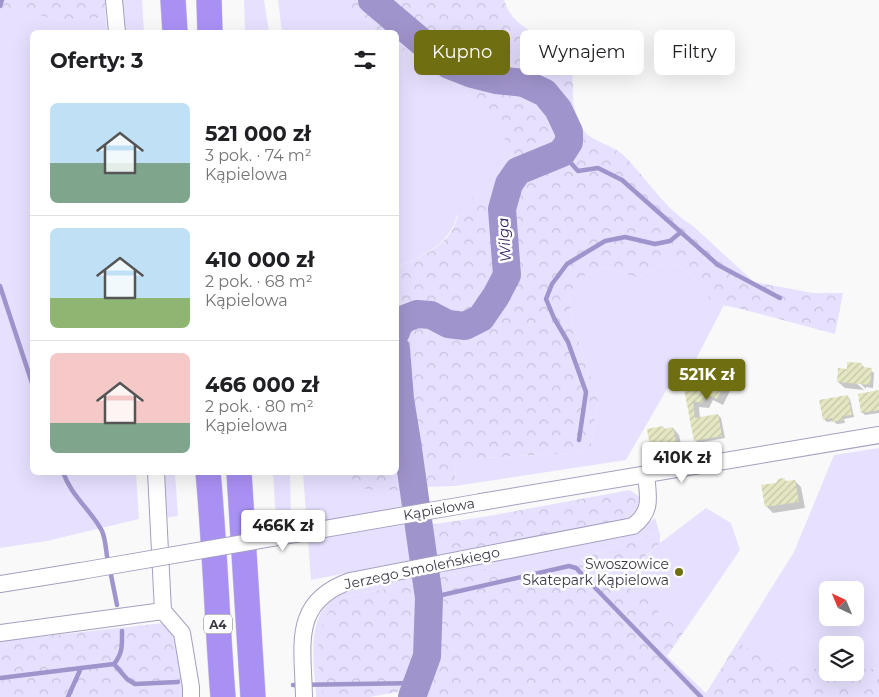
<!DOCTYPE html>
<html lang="pl">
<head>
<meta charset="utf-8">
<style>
  :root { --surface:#fff; --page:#f2f2f2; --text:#202124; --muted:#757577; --line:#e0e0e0; --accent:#6f6e10 }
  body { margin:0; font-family:Montserrat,sans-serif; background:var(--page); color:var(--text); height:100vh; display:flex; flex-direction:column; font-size:19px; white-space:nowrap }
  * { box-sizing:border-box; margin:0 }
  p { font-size:16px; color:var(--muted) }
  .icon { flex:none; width:28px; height:28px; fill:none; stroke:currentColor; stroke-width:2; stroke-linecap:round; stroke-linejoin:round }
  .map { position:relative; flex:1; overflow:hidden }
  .details { position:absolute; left:30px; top:30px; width:369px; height:445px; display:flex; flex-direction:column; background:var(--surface); border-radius:8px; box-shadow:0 5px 20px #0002 }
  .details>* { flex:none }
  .hud { position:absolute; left:414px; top:30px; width:390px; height:45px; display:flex; gap:10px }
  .needle { width:32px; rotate:316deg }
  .tools { position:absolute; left:819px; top:581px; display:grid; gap:10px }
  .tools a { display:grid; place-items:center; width:45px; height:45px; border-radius:8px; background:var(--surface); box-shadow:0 5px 20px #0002; font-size:25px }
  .price { position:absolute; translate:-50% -42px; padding:0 11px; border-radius:5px; background:#fff; color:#222; font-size:16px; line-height:32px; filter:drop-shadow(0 1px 2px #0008) }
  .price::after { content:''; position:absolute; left:50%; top:30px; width:15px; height:11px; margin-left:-8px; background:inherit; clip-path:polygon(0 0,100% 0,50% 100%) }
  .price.selected { background:var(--accent); color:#fff }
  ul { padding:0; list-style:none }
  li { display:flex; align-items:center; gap:15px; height:125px; padding:0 20px }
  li+li { border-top:1px solid var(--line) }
  li span { display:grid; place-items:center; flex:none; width:140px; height:100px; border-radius:8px; color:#555 }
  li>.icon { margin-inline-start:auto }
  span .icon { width:60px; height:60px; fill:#fffc; stroke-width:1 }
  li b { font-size:21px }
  h2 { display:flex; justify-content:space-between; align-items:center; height:60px; padding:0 20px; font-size:21px }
  .tag { padding:0 18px; border-radius:8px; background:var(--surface); box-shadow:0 5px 20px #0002; font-size:18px; line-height:45px }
  .tag.selected { background:var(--accent); color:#fff }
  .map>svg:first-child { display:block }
  .grass { fill:#e7e1ff; fill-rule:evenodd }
  .forest { fill:url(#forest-crowns) }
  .shadow { fill:#0003 }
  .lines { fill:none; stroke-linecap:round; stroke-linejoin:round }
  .stream { stroke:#a094cc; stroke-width:4.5 }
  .river { stroke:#a094cc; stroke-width:28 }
  .building { fill:url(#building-hatch) }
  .minor-casing { stroke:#a59fc0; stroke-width:18 }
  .highway-casing { stroke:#d4d3d7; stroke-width:26 }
  .minor { stroke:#fff; stroke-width:16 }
  .highway { stroke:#a991f4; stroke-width:25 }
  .minor-bridge-casing { stroke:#a59fc0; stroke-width:18; stroke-linecap:butt }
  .minor-bridge { stroke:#fff; stroke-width:16 }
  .poi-dot { fill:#6f6e10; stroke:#fff; stroke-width:2 }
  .labels { text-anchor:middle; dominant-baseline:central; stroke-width:5; stroke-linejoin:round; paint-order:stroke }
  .shield { fill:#fff; stroke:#76747e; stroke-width:1 }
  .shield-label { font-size:12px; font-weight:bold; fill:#3c3947 }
  .street-label { font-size:14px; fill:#3c3947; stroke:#fff }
  .poi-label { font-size:14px; fill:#3c3947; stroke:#fff; text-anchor:end }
  .water-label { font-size:15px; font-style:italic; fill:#372164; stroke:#fff }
</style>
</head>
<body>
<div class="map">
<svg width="879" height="697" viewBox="0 0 879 697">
  <defs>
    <pattern id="forest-crowns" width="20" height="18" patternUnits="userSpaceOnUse" patternTransform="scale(1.25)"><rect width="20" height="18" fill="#e7e1ff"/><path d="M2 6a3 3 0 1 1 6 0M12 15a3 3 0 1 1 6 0" fill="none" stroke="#c7c2dc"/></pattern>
    <pattern id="building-hatch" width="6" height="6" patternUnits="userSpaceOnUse" patternTransform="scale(1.25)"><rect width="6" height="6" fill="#e5e6c2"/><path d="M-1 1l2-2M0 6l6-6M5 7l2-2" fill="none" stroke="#c5c6a8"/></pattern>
  </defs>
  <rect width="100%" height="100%" fill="#f9f9f9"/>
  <path class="grass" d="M121,0h21l2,32h-20z
    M244,0h20l5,32h-24z
    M278,0h65c8,13 30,15 29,32h-90z
    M7,7l52,13 47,-2 1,14h-75v440l104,1 3,46 -92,22 -47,7v-513z
    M413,39l33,36 37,35 22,28 6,12 -1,25 -6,14 -9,11 -38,16c-8,29 -35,41 -61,51v-208z
    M668,261c23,10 31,21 44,42l12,2 -43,83 -14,1 -41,71 -171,26 1,-22 27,-6 107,-6 8,-53 -26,-77 -3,-26 5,-10 9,-9 23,-10 32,11z
    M879,448v220l-24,2v-25h-27l-1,27c-33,-6 -60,-14 -90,-29l57,-91 40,-97zM828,590h27v28h-27z
    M160,473h15l3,43 -14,2z
    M273,473h17l1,44 -15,2z
    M303,473h46l6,11 23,6h31l8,69 -106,21z
    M706,508l25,15 9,27 -52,76 -31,-8 1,-12 -28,-17 -4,-6 15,-22 19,-18z
    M655,518l5,16 -15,2 -88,32 -39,8 -23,-8 -14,1 -135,28c-33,18 -30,68 -23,100h-7c-1,-32 -12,-78 19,-100 4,-3 10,-4 15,-6l121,-26 162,-30z
    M667,656l39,37 4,4h-19l-31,-34z"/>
  <path class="forest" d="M0,0h105l1,18 -47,2 -51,-12 -8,27z
    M343,0h161c8,22 16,23 34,37l3,12 6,11c31,2 25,16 26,40 0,5 8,28 12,32 6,8 28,14 36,21 24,22 43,56 71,72l62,57 59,11h30l-8,41 -94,-25 -29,-6c-13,-21 -21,-32 -44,-42l-30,17 -32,-11 -23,10 -9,9 -5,10 3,26 26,77 -8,53 -107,6 -27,6 -1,22 -34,1 -12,3h-31l-12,-1 -11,-5 -6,-11 47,-1v-205c19,-7 48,-19 57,-39 9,-17 2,-19 21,-31l9,8c13,-5 19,-11 24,-23 12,-26 -1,-44 -17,-62 -13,-16 -28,-30 -43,-44 -12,-12 -22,-25 -34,-37l-17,20v-27h-24c1,-17 -21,-19 -29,-32z
    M630,490l11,8 -1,10 -11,12 -212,39 -3,-32 69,-10z
    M660,534v9l-19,17 -15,23 4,6 29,17 -2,12 31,8 -21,30 -7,7 31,34h-285l2,-7 -38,7h-47c-7,-33 -12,-82 23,-100l135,-28 14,-1 23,8 39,-8 88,-32z
    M164,623l17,26 2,48h-183v-56z
    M737,643c40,19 74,29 118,29v-2l24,-2v29h-169l-4,-4z"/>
  <path class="shadow" d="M862,365l4,4 5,1 3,3 -1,15 -7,-1v2l-10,-10 -2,2 10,9 -19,-2 -7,-6 10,-12z
    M732,368l6,7 -15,30 -10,-5 -4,8 -10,-1 1,12 18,-4 3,3 4,20 -27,5 -3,-3 -9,-50z
    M879,392v21l-14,2 -3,-3z
    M847,396l3,3 4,18 -10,2 1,4 -8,1 -4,-3 -6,1 -3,-3z
    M663,427l3,3 7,-2 6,7 4,18 -24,5 -7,-7z
    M795,481l6,6 4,21 -32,5 -7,-7 21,-24z"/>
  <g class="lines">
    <path class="stream" d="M0,6l2,-6
      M562,153l16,18 20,-3 24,12 96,85 62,33
      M0,286l32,97
      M579,440l7,-48 -18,-50 -14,-24 -8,-19 6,-15 15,-20 38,-23 20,-4 30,7 15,-3 11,-9
      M63,472c8,24 28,38 39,59 4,9 4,22 6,31
      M110,570l7,35
      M429,598l140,-32 7,2 125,129
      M114,664l13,15 8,5 43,-2
      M0,678l81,-10
      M293,685l125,-2
      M68,697l13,-29 33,-4c9,-11 8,-19 8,-33"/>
    <path class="river" d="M372,0l77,65 23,9 24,6 28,3 21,10 13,16 11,23v10l-7,11 -44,18 -9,13 -7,25 5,66 -11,21 -15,22 -16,8 -17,-2 -17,-9 -14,-1 -13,5 -6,7 -2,6
      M396,349l4,50 7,43 22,156 -2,58 -15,41"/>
  </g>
  <path class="building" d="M716,359l17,8 -16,32 -11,-5 -4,9 -9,-2 2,17 23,-4 4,22 -28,5 -10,-52h3l2,-10 15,2z
    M847,362l15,1v4l10,1 -2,17 -33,-3 1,-14 9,1z
    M879,390v20l-18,3 -3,-19z
    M848,395l4,20 -10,1 1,4 -11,2v-4l-9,2 -4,-20z
    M663,426l1,3 9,-2 4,20 -26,5 -4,-23z
    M784,478l2,3 9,-1 4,22 -34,5 -4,-22 15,-2 2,-4z"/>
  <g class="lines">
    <g class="minor-casing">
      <path id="minor" d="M114,0l3,32
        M156,472l7,139 19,22 9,54v10
        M481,502l398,-67
        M0,584l81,-13
        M0,633l163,-22
        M304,697c-1,-52 -13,-95 46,-116l283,-55c20,-15 15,-29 13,-52"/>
    </g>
    <g class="highway-casing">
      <path id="highway" d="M173,0l2,32
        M209,0l1,32
        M208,472c7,75 9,150 15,225
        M239,472l14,225"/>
    </g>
    <use href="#minor" class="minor"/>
    <use href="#highway" class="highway"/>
    <g class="minor-bridge-casing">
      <path id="minor-bridge" d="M81,571l400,-69"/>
    </g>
    <use href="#minor-bridge" class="minor-bridge"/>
  </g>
  <circle class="poi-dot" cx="679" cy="572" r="5"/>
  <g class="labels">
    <rect class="shield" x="204" y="614.5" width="28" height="19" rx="4"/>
    <g class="shield-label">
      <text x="218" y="624">A4</text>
    </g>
    <g class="street-label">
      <text transform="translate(439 509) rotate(-10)">Kąpielowa</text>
      <text transform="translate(422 568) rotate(-12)">Jerzego Smoleńskiego</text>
    </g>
    <g class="poi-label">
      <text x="669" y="564">Swoszowice<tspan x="669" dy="16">Skatepark Kąpielowa</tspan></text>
    </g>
    <g class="water-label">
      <text transform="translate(504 240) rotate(-94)">Wilga</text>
    </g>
  </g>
</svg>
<div class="tools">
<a><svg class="needle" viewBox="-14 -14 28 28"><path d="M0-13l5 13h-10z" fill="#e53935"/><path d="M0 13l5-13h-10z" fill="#757577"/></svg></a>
<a><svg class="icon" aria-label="layers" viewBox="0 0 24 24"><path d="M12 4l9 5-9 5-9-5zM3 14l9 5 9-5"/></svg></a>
</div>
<b class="price selected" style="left:707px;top:401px">521K zł</b>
<b class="price" style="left:682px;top:484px">410K zł</b>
<b class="price" style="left:283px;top:552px">466K zł</b>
<div class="hud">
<a class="tag selected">Kupno</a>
<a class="tag">Wynajem</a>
<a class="tag">Filtry</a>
</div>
<section class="details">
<h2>Oferty: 3<svg class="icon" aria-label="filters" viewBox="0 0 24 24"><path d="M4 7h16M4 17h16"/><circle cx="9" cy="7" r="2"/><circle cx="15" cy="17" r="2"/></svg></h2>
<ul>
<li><span style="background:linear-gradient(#bfe0f5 60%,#7fa58c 0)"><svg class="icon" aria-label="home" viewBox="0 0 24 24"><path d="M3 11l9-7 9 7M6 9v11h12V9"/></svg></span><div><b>521 000 zł</b><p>3 pok. · 74 m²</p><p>Kąpielowa</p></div></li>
<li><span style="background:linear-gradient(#bfe0f5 70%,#8fb573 0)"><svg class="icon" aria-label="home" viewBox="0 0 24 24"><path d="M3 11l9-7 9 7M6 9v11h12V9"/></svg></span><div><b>410 000 zł</b><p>2 pok. · 68 m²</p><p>Kąpielowa</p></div></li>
<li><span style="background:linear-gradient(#f6c9c9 70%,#7fa58c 0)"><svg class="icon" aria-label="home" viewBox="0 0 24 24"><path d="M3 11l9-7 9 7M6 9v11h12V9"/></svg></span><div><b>466 000 zł</b><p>2 pok. · 80 m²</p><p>Kąpielowa</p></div></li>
</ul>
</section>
</div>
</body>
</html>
